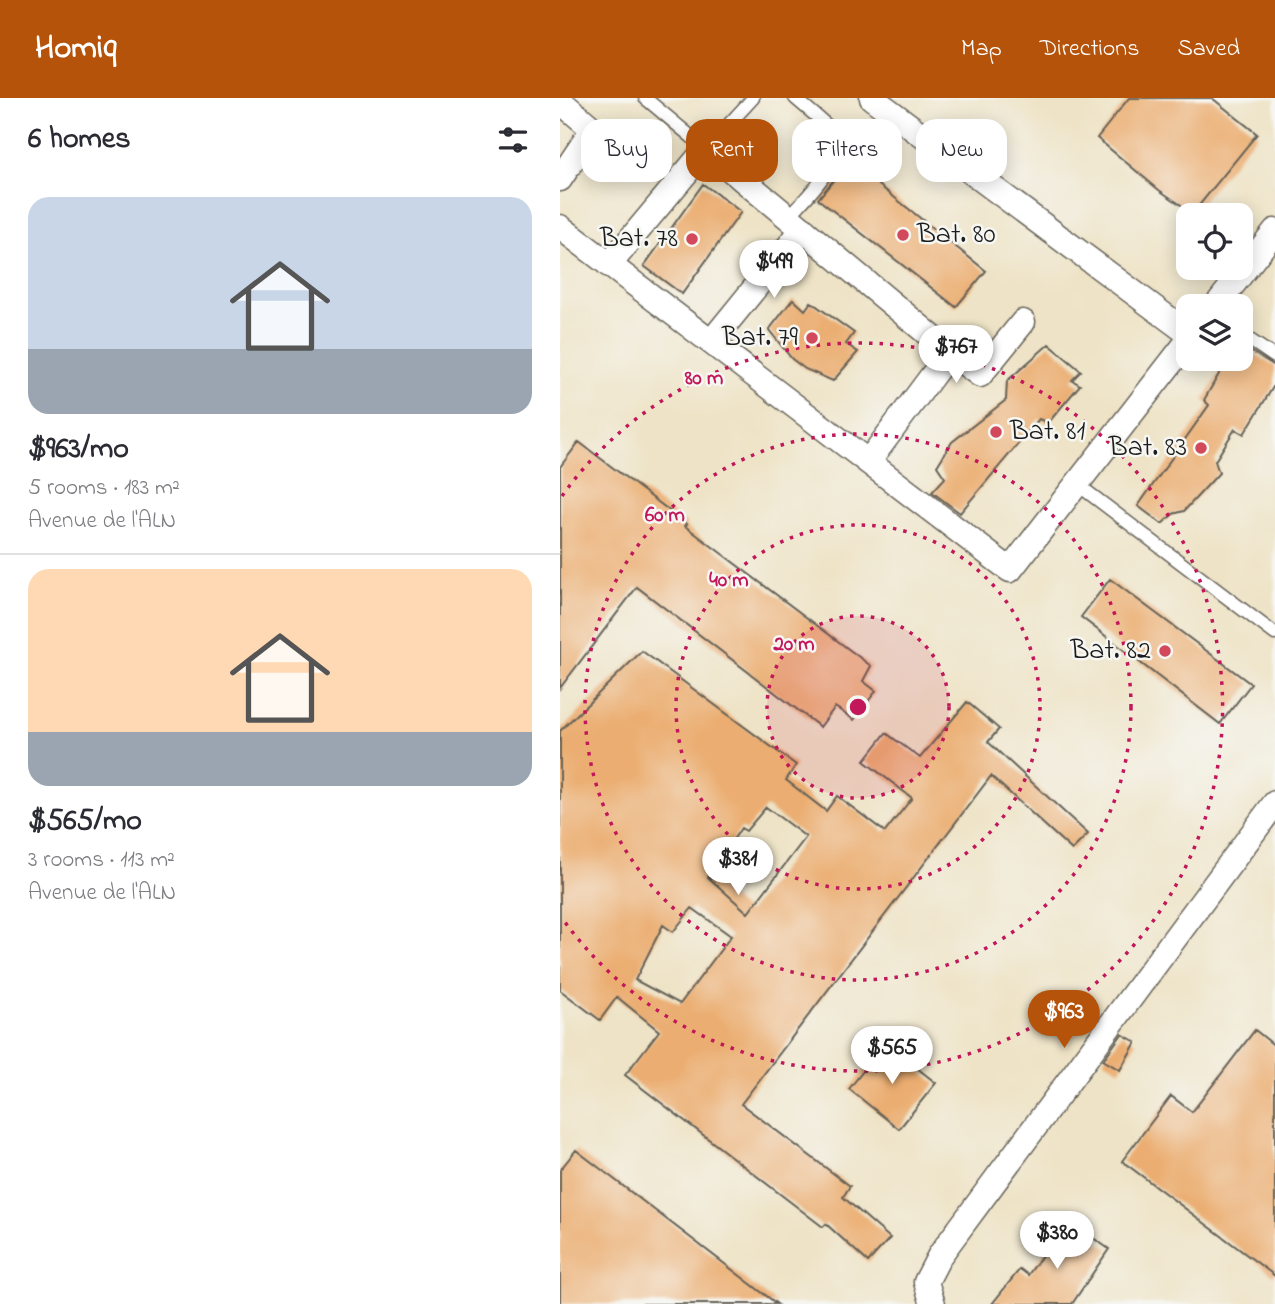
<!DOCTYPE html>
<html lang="en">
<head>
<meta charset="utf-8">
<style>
  :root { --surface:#fff; --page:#f7f7f7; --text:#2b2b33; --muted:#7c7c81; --line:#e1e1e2; --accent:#b45309 }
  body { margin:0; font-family:"Indie Flower",sans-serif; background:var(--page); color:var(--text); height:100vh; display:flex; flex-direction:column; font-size:26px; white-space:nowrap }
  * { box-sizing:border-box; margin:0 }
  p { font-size:23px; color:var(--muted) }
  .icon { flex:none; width:38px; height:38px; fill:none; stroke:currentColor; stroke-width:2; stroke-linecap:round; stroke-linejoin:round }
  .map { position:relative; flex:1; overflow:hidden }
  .sheet { display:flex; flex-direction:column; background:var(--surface); width:560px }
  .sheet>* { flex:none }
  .hud { position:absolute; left:21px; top:21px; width:588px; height:63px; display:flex; gap:14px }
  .controls { position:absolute; left:616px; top:105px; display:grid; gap:14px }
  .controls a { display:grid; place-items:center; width:77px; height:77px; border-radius:14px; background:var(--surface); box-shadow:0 4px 18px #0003; font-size:35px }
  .price { position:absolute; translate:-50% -60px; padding:0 16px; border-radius:24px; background:#fff; color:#222; font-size:23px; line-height:46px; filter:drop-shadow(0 2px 4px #0008) }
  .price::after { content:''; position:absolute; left:50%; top:42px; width:21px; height:16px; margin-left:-10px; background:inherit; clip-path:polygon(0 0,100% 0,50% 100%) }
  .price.selected { background:var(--accent); color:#fff }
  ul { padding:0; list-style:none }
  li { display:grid; align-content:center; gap:14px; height:371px; padding:0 28px }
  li+li { border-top:2px solid var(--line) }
  li span { display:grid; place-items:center; height:217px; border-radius:21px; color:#555 }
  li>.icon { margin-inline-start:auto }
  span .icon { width:126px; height:126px; fill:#fffc; stroke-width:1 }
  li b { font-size:30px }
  h2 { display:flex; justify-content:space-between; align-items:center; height:84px; padding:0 28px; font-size:30px }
  .chip { padding:0 24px; border-radius:21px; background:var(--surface); box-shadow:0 4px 18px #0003; font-size:24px; line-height:63px }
  .chip.selected { background:var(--accent); color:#fff }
  header { display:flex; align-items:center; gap:42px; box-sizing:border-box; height:98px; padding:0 35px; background:var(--accent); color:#fff }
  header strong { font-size:33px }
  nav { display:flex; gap:38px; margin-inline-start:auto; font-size:24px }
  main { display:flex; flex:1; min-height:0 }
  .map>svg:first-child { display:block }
  .building { fill:#ebad71; fill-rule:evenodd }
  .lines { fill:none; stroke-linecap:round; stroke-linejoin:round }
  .service-casing { stroke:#666258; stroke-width:15 }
  .minor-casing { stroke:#666258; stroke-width:27 }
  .service { stroke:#fff; stroke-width:12 }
  .minor { stroke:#fff; stroke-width:24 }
  .ring { fill:none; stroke:#c2185b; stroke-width:3.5; stroke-dasharray:3.5 7 }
  .poi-dot { fill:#d1495b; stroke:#f6f6f2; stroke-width:2.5 }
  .labels { text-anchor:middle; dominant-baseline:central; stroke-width:5; stroke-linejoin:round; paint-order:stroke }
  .poi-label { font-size:28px; fill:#1c1c1c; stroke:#f6f6f2; text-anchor:end }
  .centre { fill:#c2185b; stroke:#f6f6f2; stroke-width:3.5 }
  .ring-label { font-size:21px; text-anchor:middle; font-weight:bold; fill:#c2185b; stroke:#f6f6f2; stroke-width:5; stroke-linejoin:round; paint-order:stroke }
</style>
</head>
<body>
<header>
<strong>Homiq</strong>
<nav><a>Map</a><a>Directions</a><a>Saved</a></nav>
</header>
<main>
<section class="sheet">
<h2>6 homes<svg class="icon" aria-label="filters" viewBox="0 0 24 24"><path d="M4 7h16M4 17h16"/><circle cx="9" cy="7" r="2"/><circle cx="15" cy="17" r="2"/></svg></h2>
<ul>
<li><span style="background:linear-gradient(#c9d6e8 70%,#9aa5b1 0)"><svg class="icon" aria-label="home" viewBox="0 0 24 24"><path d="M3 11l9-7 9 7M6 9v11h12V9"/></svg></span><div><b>$963/mo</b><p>5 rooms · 183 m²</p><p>Avenue de l'ALN</p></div></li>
<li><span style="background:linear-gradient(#ffd9b3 75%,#9aa5b1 0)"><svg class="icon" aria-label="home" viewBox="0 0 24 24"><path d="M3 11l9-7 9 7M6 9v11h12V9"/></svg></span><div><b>$565/mo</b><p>3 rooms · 113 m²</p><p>Avenue de l'ALN</p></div></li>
</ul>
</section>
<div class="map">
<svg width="715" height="1206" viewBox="0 0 715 1206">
  <rect width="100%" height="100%" fill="#f6f6f2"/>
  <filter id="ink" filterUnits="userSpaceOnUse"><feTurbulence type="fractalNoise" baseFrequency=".0143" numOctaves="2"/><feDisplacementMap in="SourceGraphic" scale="14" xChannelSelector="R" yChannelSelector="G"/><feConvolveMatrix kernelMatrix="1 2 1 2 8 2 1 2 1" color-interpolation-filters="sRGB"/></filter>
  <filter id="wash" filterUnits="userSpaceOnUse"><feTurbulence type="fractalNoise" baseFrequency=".00686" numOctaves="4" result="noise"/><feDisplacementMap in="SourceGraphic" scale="28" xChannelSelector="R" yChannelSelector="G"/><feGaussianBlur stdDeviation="1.57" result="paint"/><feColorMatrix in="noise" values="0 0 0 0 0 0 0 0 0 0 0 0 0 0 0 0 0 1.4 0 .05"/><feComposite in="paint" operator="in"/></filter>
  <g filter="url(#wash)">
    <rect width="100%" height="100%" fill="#eee3c6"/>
    <g id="blocks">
      <path class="building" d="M569,0h83l45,36 -64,79 -34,-23 -62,-52z
        M289,63l137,110 -30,36 -138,-108z
        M143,86l38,28 -59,82 -38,-28z
        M233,201l12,11 6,-8 43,31 -8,11 12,8 -25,29 -28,-12 -13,-10 -23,-29z
        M489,246l32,27 -9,9 8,5 -32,38 -9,-4 -79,94 -28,-21 13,-14 -8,-12 15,-24 54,-42 1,-19z
        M690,253l25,15v18l-31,50 -9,-5 -20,32 4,12 -35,38 -11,3 -11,10 -24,-18 71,-101 -5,-5 23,-40 10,5z
        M19,344l108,82 -2,2 186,140 -8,15 13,10 -22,29 -19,-13 -15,20 -183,-140 -77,101v-221z
        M550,481l141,105 -31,40 -139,-107z
        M82,553l154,114 -10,15 40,31 11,-15 48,36 27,-34 -48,-37 22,-28 34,25 47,-56 32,27 -11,13 100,92 -16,16 -81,-74 -250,328 109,82 -7,11 47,41 -22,24 -42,-38 -3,3 -198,-152 34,-44 -42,-34 -17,23 -40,-30v-259zM206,709l40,30 -58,76 -40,-36 33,-49 5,3zM132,810l39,28 -51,68 -45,-24 28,-55 10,7z
        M695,932l20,16v230l-153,-115 49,-65 21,16z
        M562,936l14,8 -16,28 -17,-10z
        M325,945l51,40 -37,46 -50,-40z
        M16,1052l201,154h-217v-134z
        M507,1122l42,29 -37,55h-80l28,-35 8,6z"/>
    </g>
  </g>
  <g filter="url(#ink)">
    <use href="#blocks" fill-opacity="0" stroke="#666258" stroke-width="2"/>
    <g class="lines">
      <g class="service-casing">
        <path id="service" d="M85,0l61,51 47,-51
          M228,120c21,-25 53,-51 48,-85l-41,-35
          M681,236l34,23
          M517,386l198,150"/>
      </g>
      <g class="minor-casing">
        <path id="minor" d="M312,0l316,235
          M0,3l33,28 -33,50
          M0,129l450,343 178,-229
          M49,167l97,-116 244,203
          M656,208l59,-75
          M151,244l92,-113
          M308,364l82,-110 30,23 43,-53
          M373,1206l-7,-22 14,-27 335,-452"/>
      </g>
      <use href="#service" class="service"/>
      <use href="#minor" class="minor"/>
    </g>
  </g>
  <circle cx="298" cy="609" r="91" fill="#c2185b" fill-opacity=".12"/>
  <g class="ring">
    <circle cx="298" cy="609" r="91"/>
    <circle cx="298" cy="609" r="182"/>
    <circle cx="298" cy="609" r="273"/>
    <path d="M2 398A364 364 0 1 1 2 820"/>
  </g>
  <g class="poi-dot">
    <circle cx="343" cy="137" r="7"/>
    <circle cx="132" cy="141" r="7"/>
    <circle cx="252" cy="240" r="7"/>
    <circle cx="436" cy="334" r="7"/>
    <circle cx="641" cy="350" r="7"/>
    <circle cx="605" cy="553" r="7"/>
  </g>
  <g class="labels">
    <g class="poi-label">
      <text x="357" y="137" text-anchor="start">Bat. 80</text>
      <text x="118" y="141">Bat. 78</text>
      <text x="238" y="240">Bat. 79</text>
      <text x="450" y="334" text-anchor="start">Bat. 81</text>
      <text x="627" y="350">Bat. 83</text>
      <text x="591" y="553">Bat. 82</text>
    </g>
  </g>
  <circle cx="298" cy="609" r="10" class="centre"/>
  <g class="ring-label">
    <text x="144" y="286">80 m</text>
    <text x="105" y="423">60 m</text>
    <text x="169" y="488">40 m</text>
    <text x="234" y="552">20 m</text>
  </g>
</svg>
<div class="controls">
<a><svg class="icon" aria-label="locate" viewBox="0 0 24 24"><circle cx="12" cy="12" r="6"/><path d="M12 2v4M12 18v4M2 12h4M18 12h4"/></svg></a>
<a><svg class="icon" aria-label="layers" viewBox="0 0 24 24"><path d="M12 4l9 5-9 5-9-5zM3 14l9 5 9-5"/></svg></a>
</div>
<b class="price" style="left:214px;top:202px">$499</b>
<b class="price" style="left:396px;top:287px">$767</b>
<b class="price" style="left:178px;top:799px">$381</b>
<b class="price selected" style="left:504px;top:952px">$963</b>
<b class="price" style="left:332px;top:988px">$565</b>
<b class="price" style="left:497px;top:1173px">$380</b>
<div class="hud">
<a class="chip">Buy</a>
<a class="chip selected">Rent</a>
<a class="chip">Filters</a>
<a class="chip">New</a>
</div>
</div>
</main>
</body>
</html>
